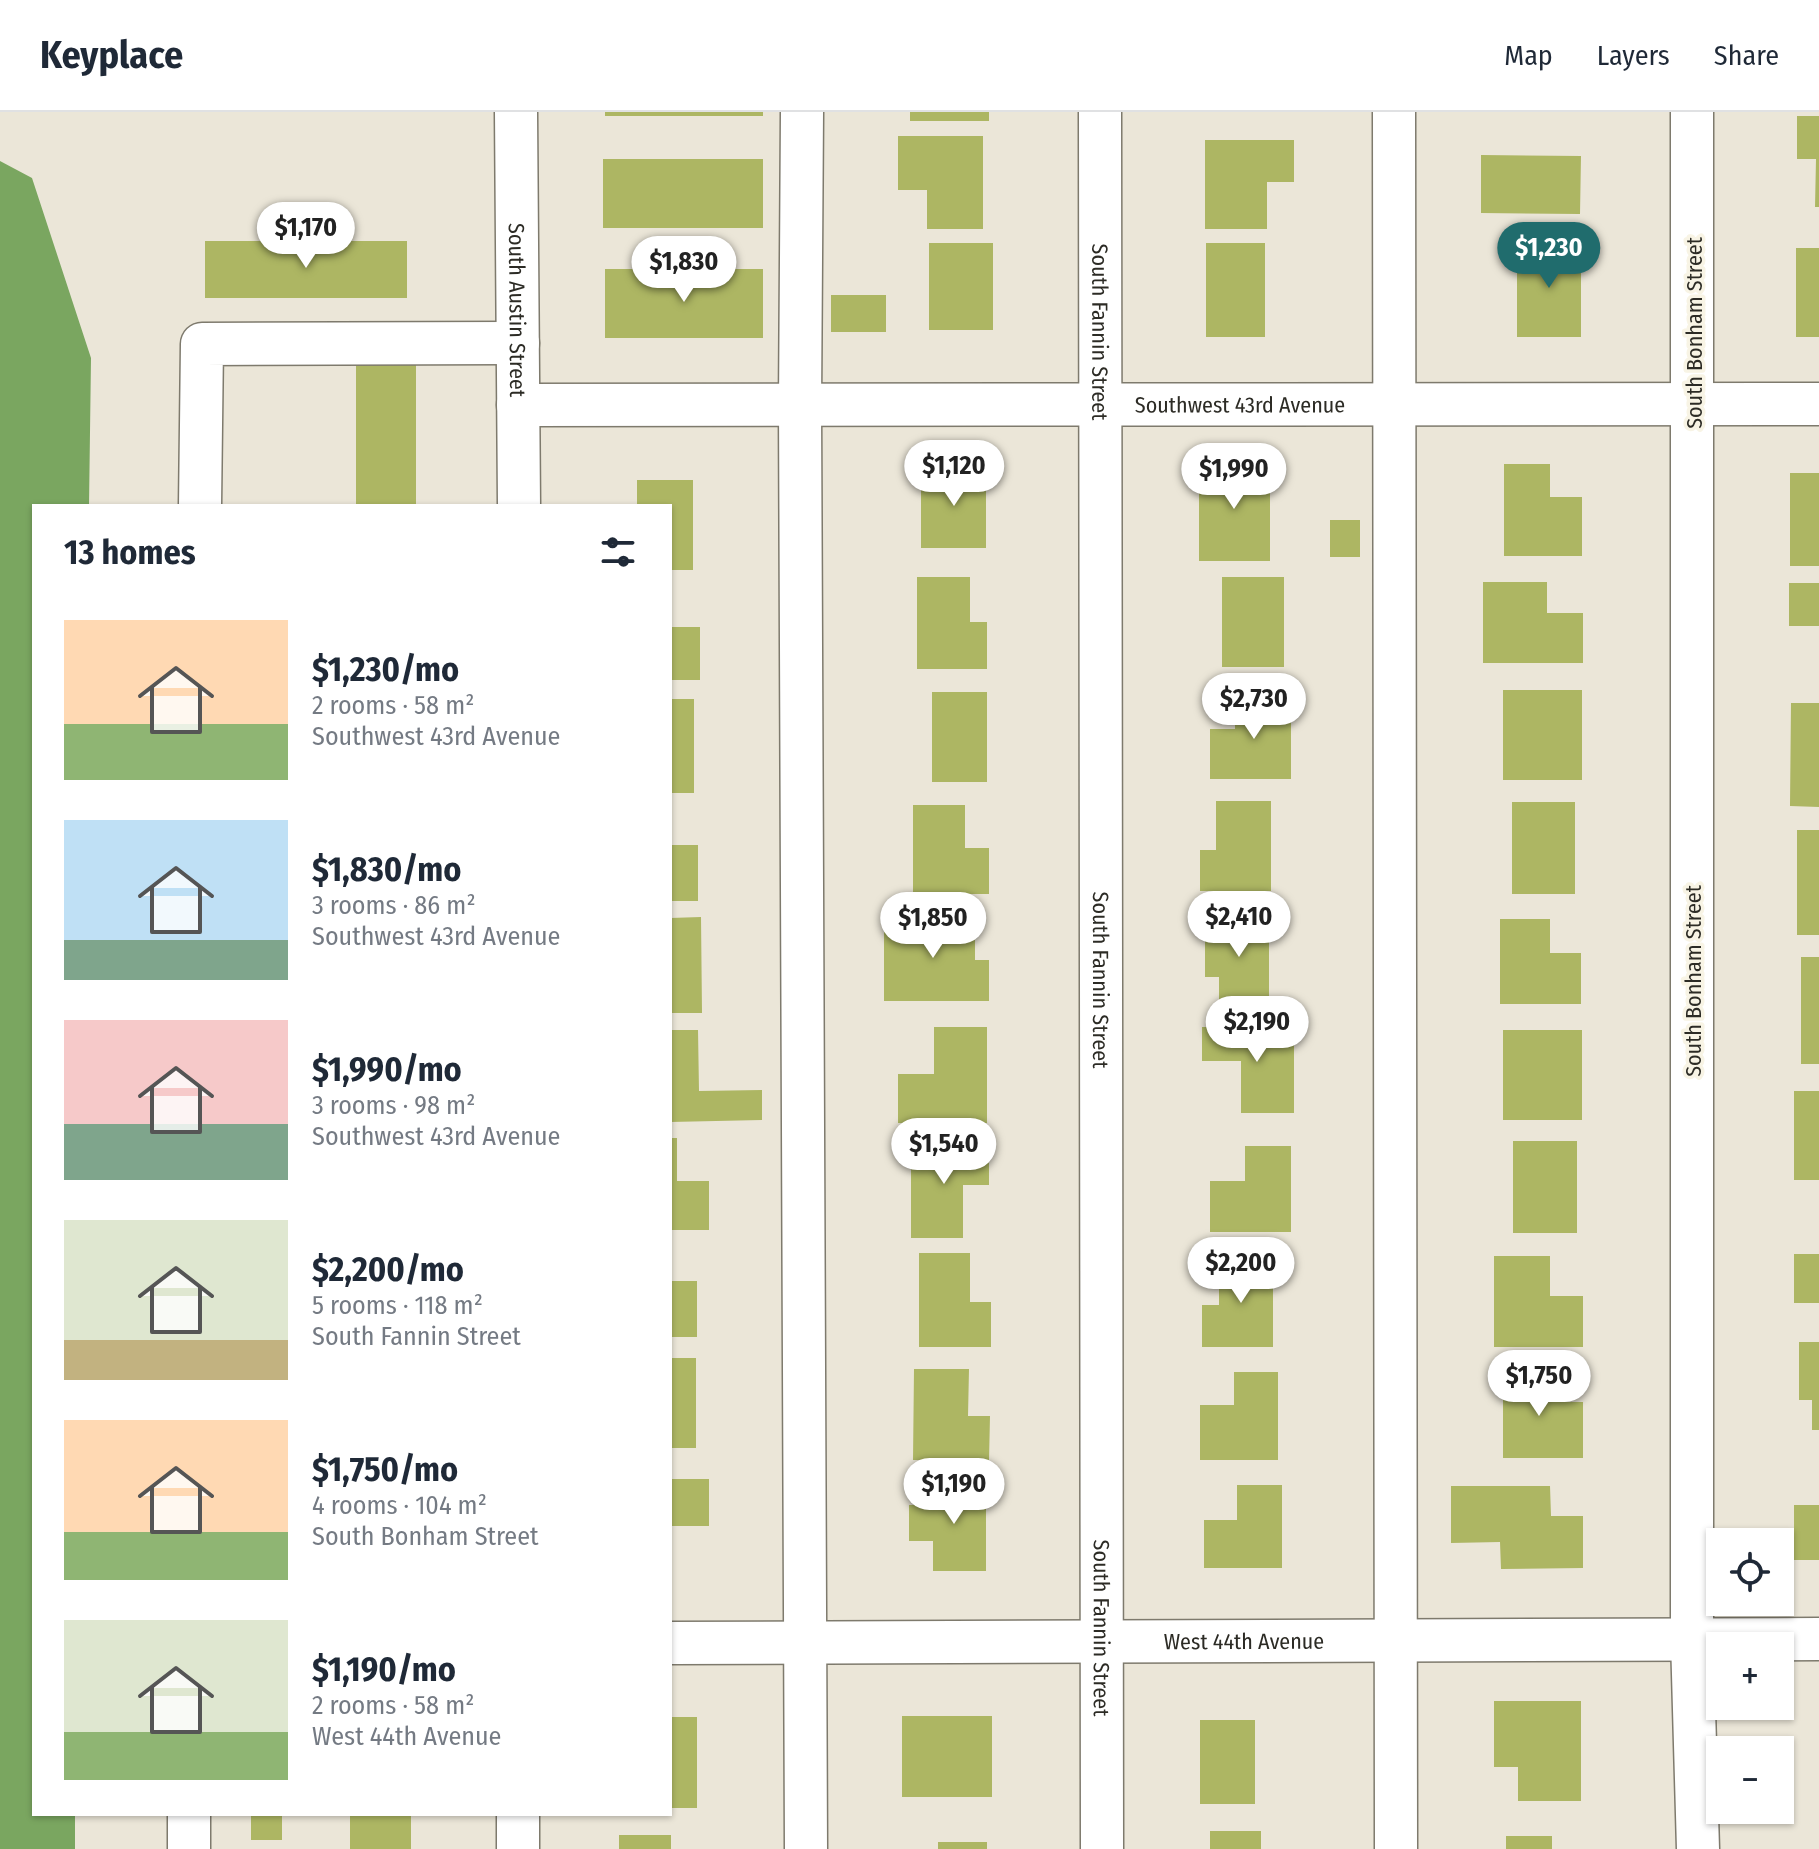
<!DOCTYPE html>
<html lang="en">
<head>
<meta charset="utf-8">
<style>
  :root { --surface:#fff; --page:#f6f6f7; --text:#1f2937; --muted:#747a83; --line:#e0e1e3; --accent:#206c6d }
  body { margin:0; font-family:"Fira Sans Condensed",sans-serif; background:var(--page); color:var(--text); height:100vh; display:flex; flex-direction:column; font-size:30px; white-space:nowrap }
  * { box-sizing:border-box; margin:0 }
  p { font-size:26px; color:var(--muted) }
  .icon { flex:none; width:44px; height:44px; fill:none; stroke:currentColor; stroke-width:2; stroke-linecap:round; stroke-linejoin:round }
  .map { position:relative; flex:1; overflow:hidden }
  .sheet { position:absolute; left:32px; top:392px; width:640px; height:1312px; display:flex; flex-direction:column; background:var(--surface); border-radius:0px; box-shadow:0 2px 6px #0004 }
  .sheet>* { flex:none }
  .controls { position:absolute; left:1706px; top:1416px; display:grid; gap:16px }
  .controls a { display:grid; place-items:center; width:88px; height:88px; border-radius:0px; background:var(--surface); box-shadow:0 2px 6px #0004; font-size:40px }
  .price { position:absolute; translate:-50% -68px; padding:0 18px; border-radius:28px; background:#fff; color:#222; font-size:26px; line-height:52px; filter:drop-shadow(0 2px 4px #0008) }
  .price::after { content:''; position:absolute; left:50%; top:48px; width:24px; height:18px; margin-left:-12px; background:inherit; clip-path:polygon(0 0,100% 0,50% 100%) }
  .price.on { background:var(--accent); color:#fff }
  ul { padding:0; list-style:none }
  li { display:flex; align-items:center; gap:24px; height:200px; padding:0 32px }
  li span { display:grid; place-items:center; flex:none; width:224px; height:160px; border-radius:0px; color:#555 }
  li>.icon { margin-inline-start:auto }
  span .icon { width:96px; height:96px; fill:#fffc; stroke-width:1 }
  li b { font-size:34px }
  h2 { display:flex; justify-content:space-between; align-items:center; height:96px; padding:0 32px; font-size:34px }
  header { display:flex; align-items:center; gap:48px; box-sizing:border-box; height:112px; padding:0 40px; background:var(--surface); border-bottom:2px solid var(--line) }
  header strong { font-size:38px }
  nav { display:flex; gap:44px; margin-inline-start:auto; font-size:28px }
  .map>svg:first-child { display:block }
  .water { fill:#7aa660 }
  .building { fill:#adb663 }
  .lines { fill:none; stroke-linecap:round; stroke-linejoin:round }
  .minor-casing { stroke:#7e7a6d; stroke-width:45 }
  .minor { stroke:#fff; stroke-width:42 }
  .labels { text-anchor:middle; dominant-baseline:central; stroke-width:7; stroke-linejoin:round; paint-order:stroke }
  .street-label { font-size:22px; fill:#2c2b25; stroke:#f8f4e5 }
</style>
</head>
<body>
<header>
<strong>Keyplace</strong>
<nav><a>Map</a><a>Layers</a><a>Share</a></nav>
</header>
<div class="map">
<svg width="1819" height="1737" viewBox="0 0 1819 1737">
  <rect width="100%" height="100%" fill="#ebe6d8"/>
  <path class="water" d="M0,49l32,17 59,180 -2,148h-55v1308h41v35h-75z"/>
  <path class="building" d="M605,0h158v4h-158z
    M910,0h79v9h-79z
    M1797,4h22v91h-4l1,-48h-19z
    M898,24h85v93h-56v-39h-29z
    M1205,28h89v42h-27v47h-62z
    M1481,43l100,1 -1,58 -99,-1z
    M603,47h160v69h-160z
    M205,129h202v57h-202z
    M929,131h64v87h-64z
    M1206,131h59v94h-59z
    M1517,131h64v94h-64z
    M1796,136h23v89h-23z
    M605,157h158v69h-158z
    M831,183h55v37h-55z
    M356,252h60v142h-60z
    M1199,349h71v100h-71z
    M1504,352h46v33h32v59h-78z
    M921,356h65v80h-65z
    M1790,361h29v93h-29z
    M637,368h56v90h-23v-64h-33z
    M1330,408h30v37h-30z
    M917,465h53v45h17v47h-70z
    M1222,465h62v90h-62z
    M1483,470h64v31h36v50h-100z
    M1789,471h30v43h-30z
    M670,515h30v53h-30z
    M1503,578h79v90h-79z
    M932,580h55v90h-55z
    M1235,583h56v84h-81v-50h25z
    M670,587h24v94h-24z
    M1791,591h28v104l-29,-1z
    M1216,689h55v90h-71v-41h16z
    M1512,690h63v92h-63z
    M913,693h52v43h24v46h-76z
    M1797,718h22v105h-22z
    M670,733h28v56h-28z
    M1205,802h64v96h-50v-33h-14z
    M884,803h91v45h14v41h-105z
    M701,805l1,96h-32v-95z
    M1500,807h50v34h31v51h-81z
    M1801,845h18v107h-18z
    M934,915h53v96h-89v-49h36z
    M1202,915h92v86h-53v-52h-39z
    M670,918h28l1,61 63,-1v30l-92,2z
    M1503,918h79v90h-79z
    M1794,979h25v89h-25z
    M670,1026h7v43h32v49h-39z
    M1513,1029h64v92h-64z
    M911,1031h78v42h-26v53h-52z
    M1245,1034h46v86h-81v-51h35z
    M919,1141h51v49h21v45h-72z
    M1794,1142h25v49h-25z
    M1219,1144h54v91h-71v-42h17z
    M1494,1144h56v40h33v51h-89z
    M670,1169h27v56h-27z
    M1799,1230h20v88h-7v-30h-13z
    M670,1246h26v90h-26z
    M914,1257h55l-1,47h22l-1,45 -76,-1z
    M1503,1257h49v33h31v56h-80z
    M1234,1260h44v88h-78v-55h34z
    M670,1367h39v47h-39z
    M933,1369h53v90h-53v-30h-24v-36h24z
    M1237,1373h45v83h-78v-48h33z
    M1451,1374h99l1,30h32v52l-82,1 -1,-27 -49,1z
    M1794,1393h25v55h-25z
    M1494,1589h87v100h-63v-34h-24z
    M902,1604h90v81h-90z
    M670,1605h27v91h-27z
    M1200,1608h55v84h-55z
    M251,1702h31v26h-31z
    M350,1702h61v35h-61z
    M1210,1719h51v18h-51z
    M619,1723h52v14h-52z
    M1506,1724h46v13h-46z
    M938,1730h49v7h-49z"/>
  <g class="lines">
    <g class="minor-casing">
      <g id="minor">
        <path id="s1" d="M516,0l3,394"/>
        <path d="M802,0l-2,293 6,1444"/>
        <path id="s2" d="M1100,0l2,1737"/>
        <path d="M1394,0l2,1737"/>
        <path d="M1692,0v1527l6,210"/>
        <path id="s3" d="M518,293l1301,-1"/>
        <path d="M200,394l2,-162 316,-1"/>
        <path id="s4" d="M670,1531l1149,-4"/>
        <path d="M189,1737v-35"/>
        <path d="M518,1737v-35"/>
      </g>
    </g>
    <use href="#minor" class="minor"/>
  </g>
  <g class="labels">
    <g class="street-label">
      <text stroke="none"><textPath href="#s1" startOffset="198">South Austin Street</textPath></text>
      <text stroke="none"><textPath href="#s2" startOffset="220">South Fannin Street</textPath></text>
      <text transform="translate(1694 221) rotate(-90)">South Bonham Street</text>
      <text stroke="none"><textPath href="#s3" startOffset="722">Southwest 43rd Avenue</textPath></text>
      <text stroke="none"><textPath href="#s2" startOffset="868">South Fannin Street</textPath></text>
      <text transform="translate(1693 869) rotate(-90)">South Bonham Street</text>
      <text stroke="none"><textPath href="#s2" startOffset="1516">South Fannin Street</textPath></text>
      <text stroke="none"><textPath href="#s4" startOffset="574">West 44th Avenue</textPath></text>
    </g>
  </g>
</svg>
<div class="controls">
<a><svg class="icon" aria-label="locate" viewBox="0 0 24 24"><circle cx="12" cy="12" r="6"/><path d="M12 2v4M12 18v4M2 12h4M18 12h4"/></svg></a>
<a>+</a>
<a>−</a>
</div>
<b class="price" style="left:306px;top:158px">$1,170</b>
<b class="price on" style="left:1549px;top:178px">$1,230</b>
<b class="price" style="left:684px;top:192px">$1,830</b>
<b class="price" style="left:954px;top:396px">$1,120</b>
<b class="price" style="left:1234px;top:399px">$1,990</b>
<b class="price" style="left:1254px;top:629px">$2,730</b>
<b class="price" style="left:1239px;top:847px">$2,410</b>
<b class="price" style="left:933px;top:848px">$1,850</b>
<b class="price" style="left:1257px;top:952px">$2,190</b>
<b class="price" style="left:944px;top:1074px">$1,540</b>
<b class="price" style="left:1241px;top:1193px">$2,200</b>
<b class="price" style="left:1539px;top:1306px">$1,750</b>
<b class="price" style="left:954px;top:1414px">$1,190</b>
<section class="sheet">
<h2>13 homes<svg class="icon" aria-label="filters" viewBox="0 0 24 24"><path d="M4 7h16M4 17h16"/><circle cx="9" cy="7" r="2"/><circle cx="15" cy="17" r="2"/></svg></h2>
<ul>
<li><span style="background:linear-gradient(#ffd9b3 65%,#8fb573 0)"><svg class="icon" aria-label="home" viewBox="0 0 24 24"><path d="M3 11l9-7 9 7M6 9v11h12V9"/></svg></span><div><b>$1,230/mo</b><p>2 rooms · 58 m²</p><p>Southwest 43rd Avenue</p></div></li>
<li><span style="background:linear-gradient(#bfe0f5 75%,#7fa58c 0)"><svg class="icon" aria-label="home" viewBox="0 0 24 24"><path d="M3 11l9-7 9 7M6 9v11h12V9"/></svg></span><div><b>$1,830/mo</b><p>3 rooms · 86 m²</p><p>Southwest 43rd Avenue</p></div></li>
<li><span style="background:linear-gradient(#f6c9c9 65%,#7fa58c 0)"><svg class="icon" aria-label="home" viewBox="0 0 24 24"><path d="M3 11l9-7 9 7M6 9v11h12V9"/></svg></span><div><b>$1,990/mo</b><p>3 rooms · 98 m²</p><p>Southwest 43rd Avenue</p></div></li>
<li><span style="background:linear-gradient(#dfe7d0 75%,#c2b280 0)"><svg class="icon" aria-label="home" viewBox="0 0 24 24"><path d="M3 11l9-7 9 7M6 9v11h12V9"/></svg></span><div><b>$2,200/mo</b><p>5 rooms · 118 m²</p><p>South Fannin Street</p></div></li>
<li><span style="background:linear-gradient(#ffd9b3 70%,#8fb573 0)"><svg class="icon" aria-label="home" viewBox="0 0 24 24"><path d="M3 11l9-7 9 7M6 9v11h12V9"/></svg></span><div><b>$1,750/mo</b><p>4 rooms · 104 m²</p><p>South Bonham Street</p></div></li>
<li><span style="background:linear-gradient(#dfe7d0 70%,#8fb573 0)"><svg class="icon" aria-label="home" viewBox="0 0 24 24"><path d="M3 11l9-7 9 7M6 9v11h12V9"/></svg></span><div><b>$1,190/mo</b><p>2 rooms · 58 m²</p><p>West 44th Avenue</p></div></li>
</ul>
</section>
</div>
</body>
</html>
